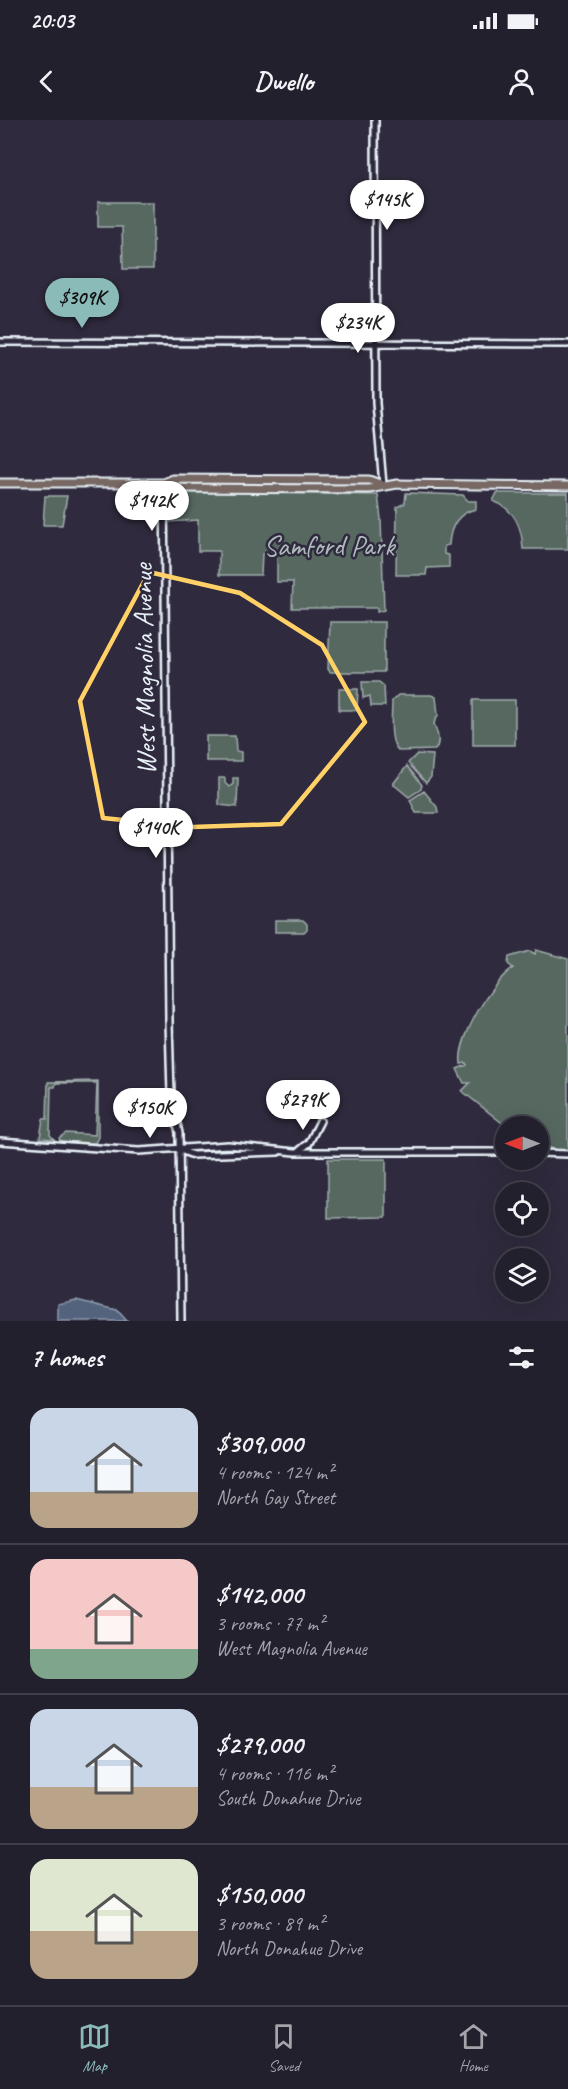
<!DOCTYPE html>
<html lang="en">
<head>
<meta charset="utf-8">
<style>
  :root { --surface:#23202e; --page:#2f2d3a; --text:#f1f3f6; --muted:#a3a3aa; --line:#403e4a; --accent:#8bbbb9 }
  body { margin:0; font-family:Caveat,sans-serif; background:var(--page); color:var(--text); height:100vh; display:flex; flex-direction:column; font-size:22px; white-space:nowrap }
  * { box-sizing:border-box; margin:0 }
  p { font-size:20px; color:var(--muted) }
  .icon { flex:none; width:33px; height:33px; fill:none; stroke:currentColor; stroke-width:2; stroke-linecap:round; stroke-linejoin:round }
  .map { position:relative; height:1201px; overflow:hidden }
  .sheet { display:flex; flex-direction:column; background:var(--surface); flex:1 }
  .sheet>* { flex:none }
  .needle { width:39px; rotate:270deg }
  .buttons { position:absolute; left:495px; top:996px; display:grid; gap:12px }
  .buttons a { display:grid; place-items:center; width:54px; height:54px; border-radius:50%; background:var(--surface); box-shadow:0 6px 24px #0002,0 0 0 2px var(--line); font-size:30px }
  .price { position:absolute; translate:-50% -51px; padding:0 14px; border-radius:21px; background:#fff; color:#222; font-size:20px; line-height:39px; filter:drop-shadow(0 2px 3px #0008) }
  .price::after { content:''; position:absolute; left:50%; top:36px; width:18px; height:14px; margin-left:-9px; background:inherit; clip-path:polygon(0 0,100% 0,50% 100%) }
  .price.selected { background:var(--accent); color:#111 }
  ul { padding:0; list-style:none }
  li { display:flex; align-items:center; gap:18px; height:150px; padding:0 30px }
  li+li { border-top:2px solid var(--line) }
  li span { display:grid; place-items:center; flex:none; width:168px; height:120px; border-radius:18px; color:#555 }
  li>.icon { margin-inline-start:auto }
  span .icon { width:72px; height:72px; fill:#fffc; stroke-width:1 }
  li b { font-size:26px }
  h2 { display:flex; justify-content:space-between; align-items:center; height:72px; padding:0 30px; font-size:26px }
  .status { display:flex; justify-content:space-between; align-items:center; height:42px; padding:0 30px; background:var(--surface); direction:ltr }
  .status svg { height:16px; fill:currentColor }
  header { display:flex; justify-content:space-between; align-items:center; height:78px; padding:0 30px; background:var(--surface); font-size:27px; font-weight:800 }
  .tab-bar { display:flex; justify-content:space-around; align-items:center; height:84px; border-top:2px solid var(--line); background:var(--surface); font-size:16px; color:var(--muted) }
  .tab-bar a { display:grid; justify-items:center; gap:3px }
  .tab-bar .selected { color:var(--accent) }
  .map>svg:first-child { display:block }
  .green { fill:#576860; stroke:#a0acac; stroke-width:1.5 }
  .water { fill:#53637d; stroke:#8f9cae; stroke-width:1.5 }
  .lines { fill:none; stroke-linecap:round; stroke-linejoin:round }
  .tertiary-casing { stroke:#e8f1f8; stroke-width:10 }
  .primary-casing { stroke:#e8f1f8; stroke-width:11 }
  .tertiary { stroke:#2f2a3d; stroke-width:5 }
  .primary { stroke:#776864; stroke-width:7 }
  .marked { fill:none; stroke:#ffd166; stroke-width:4.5; stroke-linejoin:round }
  .labels { text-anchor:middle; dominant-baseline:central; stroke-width:5; stroke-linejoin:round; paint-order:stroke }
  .park-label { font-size:28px; fill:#aebabb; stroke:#2f2a3d }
  .street-label { font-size:28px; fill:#e8f1f8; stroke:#2f2a3d }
</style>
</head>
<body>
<div class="status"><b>20:03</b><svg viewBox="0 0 49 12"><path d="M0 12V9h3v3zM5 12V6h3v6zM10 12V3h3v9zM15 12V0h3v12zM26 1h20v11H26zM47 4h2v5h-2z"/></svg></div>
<header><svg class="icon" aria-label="back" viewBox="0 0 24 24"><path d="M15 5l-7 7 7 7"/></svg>Dwello<svg class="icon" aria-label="person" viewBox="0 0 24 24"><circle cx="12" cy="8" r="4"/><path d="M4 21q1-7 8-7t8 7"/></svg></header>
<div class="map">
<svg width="568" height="1201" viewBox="0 0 568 1201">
  <rect width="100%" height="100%" fill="#2f2a3d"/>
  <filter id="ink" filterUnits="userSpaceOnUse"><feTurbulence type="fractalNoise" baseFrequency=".0167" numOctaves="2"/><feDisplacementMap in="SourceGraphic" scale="12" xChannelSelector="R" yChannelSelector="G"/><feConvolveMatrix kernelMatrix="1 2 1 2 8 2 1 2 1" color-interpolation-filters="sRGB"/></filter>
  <g filter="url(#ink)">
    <path class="green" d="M98,82h55v67h-30l-1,-42h-24z
      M172,371l206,4 3,24 3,91 -7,2v-4h-85l1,-26h-16v-28h-15l-1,21h-42v-24h-21v-31l-30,2v-27z
      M406,373l57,2 5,6h8v8c-19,4 -26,18 -27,36l-5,1v8l5,1v12l-22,1 -1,7h-30l1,-68 8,-4z
      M497,373h71v56h-45c-1,-22 -8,-40 -30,-48z
      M45,376h22l-5,29h-19z
      M330,502h54v50h-54l-2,-3z
      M362,562h17l5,4 1,20h-14l-1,-10 -7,2z
      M339,569h19l-1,21h-18z
      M398,575h33l5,2 2,18 -4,8c2,8 8,18 1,27l-36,1c-11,-8 -7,-36 -7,-50z
      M473,580h42v45h-42z
      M206,616h29l1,15 5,1v9h-35z
      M417,634l16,1 -2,22 -5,6 -18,-20z
      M407,646l15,19 -1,4 -12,8 -16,-13z
      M219,658h6v5l4,4 4,-3v-6h5l-1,29 -18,-2z
      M424,671l13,16 1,6h-22l-6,-13z
      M275,800h28l4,4v5l-3,3h-29z
      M536,830l32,9v187l-3,8 -26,-10 -1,-18h-32l-44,-35 8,-8h-6l-7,-14 10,-4 -1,-2 -5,1c-4,-25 31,-83 52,-96l-5,-4 1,-7 21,-6 5,3z
      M98,961v57l-3,5 -34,-1 -2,-4 7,-5 29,2 2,-52h-41l-1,4h-4l-1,48 4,4 -14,-1 3,-19h4l1,-37z
      M328,1039h58v58l-58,1z"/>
    <path class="water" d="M76,1180l41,10 10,11h-69v-17z"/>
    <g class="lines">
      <g class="tertiary-casing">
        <path id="tertiary" d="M375,0l1,283 7,82
          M0,222l568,2
          M164,363l5,538 2,74 8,38 2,188
          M0,1021l139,10 89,-6 67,7h211
          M180,1030l13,5 85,-3
          M299,1031l10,-8 11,-22
          M538,1033l30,1"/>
      </g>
      <g class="primary-casing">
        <path id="primary" d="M0,363h164l9,-4 196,1 14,5
          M164,363l9,5 196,1 28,-5 171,2"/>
      </g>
      <use href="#tertiary" class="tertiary"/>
      <use href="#primary" class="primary"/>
    </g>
  </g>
  <path class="marked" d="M149,452l91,21 82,52 43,77 -84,102 -88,3 -90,-9 -23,-117z"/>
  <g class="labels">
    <g class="park-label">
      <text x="329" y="425">Samford Park</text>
    </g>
    <g class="street-label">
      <text transform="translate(144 549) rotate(-91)">West Magnolia Avenue</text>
    </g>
  </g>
</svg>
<div class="buttons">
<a><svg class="needle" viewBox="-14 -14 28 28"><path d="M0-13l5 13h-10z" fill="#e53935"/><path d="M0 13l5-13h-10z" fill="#a3a3aa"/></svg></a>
<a><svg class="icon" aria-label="locate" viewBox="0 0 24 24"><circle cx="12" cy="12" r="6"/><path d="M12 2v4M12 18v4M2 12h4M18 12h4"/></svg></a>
<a><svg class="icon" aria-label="layers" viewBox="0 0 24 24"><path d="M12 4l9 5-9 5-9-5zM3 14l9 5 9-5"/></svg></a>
</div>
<b class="price" style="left:387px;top:111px">$145K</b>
<b class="price selected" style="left:82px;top:209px">$309K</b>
<b class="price" style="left:358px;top:234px">$234K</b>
<b class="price" style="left:152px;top:412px">$142K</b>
<b class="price" style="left:156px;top:739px">$140K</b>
<b class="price" style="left:303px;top:1011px">$279K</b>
<b class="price" style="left:150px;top:1019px">$150K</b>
</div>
<section class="sheet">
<h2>7 homes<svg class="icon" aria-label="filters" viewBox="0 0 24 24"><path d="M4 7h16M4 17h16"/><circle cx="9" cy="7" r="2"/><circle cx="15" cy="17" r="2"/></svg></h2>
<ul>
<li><span style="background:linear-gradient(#c9d6e8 70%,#b9a48a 0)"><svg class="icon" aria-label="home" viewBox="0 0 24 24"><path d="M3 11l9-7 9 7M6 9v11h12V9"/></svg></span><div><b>$309,000</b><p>4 rooms · 124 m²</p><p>North Gay Street</p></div></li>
<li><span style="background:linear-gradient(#f6c9c9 75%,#7fa58c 0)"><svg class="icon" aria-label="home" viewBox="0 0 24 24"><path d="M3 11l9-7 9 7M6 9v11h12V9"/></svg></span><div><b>$142,000</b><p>3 rooms · 77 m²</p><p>West Magnolia Avenue</p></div></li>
<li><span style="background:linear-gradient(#c9d6e8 65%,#b9a48a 0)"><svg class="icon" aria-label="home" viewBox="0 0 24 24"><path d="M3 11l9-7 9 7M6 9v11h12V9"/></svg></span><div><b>$279,000</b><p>4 rooms · 116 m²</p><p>South Donahue Drive</p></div></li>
<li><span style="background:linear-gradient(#dfe7d0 60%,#b9a48a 0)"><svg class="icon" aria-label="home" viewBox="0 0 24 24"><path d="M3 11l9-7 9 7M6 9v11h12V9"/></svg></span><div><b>$150,000</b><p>3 rooms · 89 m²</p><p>North Donahue Drive</p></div></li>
</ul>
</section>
<nav class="tab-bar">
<a class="selected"><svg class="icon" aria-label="map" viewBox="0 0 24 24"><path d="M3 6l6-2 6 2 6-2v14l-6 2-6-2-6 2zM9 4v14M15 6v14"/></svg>Map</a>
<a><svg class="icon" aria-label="saved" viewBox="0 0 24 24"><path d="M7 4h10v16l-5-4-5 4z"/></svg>Saved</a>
<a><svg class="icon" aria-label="home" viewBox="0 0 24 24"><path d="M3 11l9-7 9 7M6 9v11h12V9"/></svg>Home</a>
</nav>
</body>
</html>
